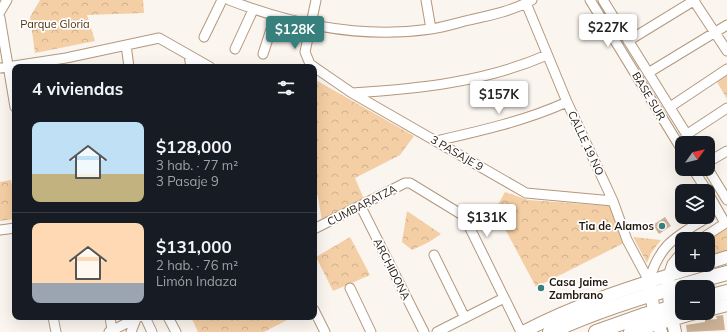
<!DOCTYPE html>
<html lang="es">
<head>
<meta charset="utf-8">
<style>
  :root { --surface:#171b24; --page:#242831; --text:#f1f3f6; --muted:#9ea1a6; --line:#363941; --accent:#38807e }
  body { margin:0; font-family:Mulish,sans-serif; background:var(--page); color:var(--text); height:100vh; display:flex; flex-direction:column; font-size:15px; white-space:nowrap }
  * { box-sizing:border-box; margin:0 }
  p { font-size:13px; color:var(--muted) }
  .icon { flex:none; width:22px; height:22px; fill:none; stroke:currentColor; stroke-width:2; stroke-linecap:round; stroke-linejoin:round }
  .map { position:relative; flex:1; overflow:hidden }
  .sheet { position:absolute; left:12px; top:64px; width:305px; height:256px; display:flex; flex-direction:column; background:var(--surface); border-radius:8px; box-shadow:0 4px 16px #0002 }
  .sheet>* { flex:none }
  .needle { width:26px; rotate:56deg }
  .fabs { position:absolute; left:675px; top:136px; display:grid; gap:8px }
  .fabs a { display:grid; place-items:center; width:40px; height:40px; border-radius:8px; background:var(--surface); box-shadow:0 4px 16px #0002; font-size:20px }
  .price { position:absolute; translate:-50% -34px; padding:0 9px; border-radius:4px; background:#fff; color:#222; font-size:13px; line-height:26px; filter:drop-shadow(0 1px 2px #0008) }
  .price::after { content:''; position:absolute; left:50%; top:24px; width:12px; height:9px; margin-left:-6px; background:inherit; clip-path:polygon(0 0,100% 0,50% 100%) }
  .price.current { background:var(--accent); color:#fff }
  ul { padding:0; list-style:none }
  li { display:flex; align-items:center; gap:12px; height:100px; padding:0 20px }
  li+li { border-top:1px solid var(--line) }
  li span { display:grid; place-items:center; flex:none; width:112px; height:80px; border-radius:8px; color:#555 }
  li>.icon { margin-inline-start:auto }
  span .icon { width:48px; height:48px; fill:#fffc; stroke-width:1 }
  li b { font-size:17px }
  h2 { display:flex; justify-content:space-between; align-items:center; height:48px; padding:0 20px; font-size:17px }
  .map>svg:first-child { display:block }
  .park { fill:url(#park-crowns) }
  .building { fill:#cdb296 }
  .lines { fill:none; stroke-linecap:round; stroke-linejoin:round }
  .minor-casing { stroke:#b3987d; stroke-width:11 }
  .major-casing { stroke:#b3987d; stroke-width:14 }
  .highway-casing { stroke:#b3987d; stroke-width:16 }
  .minor { stroke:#fff; stroke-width:9 }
  .major { stroke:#fff; stroke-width:12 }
  .highway { stroke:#fff; stroke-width:14 }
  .poi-dot { fill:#38807e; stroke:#fff; stroke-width:1.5 }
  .labels { text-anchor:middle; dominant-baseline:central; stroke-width:3.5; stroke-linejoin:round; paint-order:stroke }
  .park-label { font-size:11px; fill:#4f3109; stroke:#fff }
  .street-label { font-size:11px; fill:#22180d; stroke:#fff }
  .poi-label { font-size:11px; font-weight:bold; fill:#22180d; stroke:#fff; text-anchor:end }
</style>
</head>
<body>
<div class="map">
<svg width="727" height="332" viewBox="0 0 727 332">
  <defs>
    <pattern id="park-crowns" width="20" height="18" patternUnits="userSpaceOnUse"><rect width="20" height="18" fill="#f4cea4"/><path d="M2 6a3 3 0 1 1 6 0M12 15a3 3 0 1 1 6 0" fill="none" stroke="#d1b08c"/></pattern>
  </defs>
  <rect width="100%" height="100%" fill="#fbf5ef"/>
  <path class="park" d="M40,0h103l1,13 -57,2 8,26 -60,12 -5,-36z
    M727,70v29l-13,-22z
    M314,79l100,57 -14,19 -45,23 9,21 -42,22 -8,-47z
    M11,180l4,19v20l-15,2v-39z
    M505,192l23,8 83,6 13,37 -88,44 -41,-77z
    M407,211l34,23 -12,8 -17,8 -10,-8z
    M727,227v25l-19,5v-17z
    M350,237l20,38 -37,16 -17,-34z
    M633,237l28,3 -10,13 -4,10z
    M191,317h102l-29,15h-66z"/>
  <path class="building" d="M665,217l6,9 -12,8 -6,-9z
    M723,315l2,15 -38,2 -1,-7 19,-3v-2l12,-1 -1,-3z"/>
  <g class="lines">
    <g class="minor-casing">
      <path id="minor" d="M229,0c64,25 133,39 202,29 13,-2 26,-6 38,-9 23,-5 43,-9 63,-20
        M316,0l-11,52 5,12 7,5 35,24 174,100 87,8
        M426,0l5,29
        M590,0l92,150
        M603,0l89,143
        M694,1l33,50
        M526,3l41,99 46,99 14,39 22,41
        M0,12l7,-12
        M0,18l15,89
        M204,37l18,-37
        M628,41l67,-41
        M126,45l3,22
        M235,49l18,-39
        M263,54l12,-37
        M189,55l2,12
        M0,68l66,-10 93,-20 51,29
        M648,73l79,-48
        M352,93c66,-4 133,-11 195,-38
        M670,107l57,-38
        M686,135l41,-27
        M436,141c44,-10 89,-20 131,-39
        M708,162l19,-11
        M693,169l14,22
        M708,169l19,31
        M708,193l17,30
        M361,207l63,125
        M314,229l91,-46h5l54,33 57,116
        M0,230l15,-2
        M701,239l26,-17
        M434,255l31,63
        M668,276l4,-12 10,-12
        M649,281c11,-38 27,-44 59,-64
        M350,288l21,44
        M314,310l11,22
        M53,317l3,15
        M110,317l2,13
        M145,317l7,15
        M168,317l8,15
        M109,332l30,-15
        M131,332l5,-13
        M437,332l67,-34"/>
    </g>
    <g class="major-casing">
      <path id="major" d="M708,263l19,-6
        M668,281l2,27 5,24
        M650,286l4,26 7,20
        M708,310l19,-5
        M523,332c57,-30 117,-48 179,-67
        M630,332l65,-19"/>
    </g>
    <g class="highway-casing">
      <path id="highway" d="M708,297l19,-5
        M550,332c59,-27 115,-42 177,-59
        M596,332l48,-17 38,-10"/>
    </g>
    <use href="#minor" class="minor"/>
    <use href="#major" class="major"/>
    <use href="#highway" class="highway"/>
  </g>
  <g class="poi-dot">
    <circle cx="662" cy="226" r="4"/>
    <circle cx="541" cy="288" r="4"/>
  </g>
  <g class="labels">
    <g class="park-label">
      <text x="55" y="24">Parque Gloria</text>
    </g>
    <g class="street-label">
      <text transform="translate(649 96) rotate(59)">BASE SUR</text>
      <text transform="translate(586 143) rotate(65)">CALLE 19 NO</text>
      <text transform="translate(457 153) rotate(30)">3 PASAJE 9</text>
      <text transform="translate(362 205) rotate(-27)">CUMBARATZA</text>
      <text transform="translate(392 269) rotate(63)">ARCHIDONA</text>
    </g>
    <g class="poi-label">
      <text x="654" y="226">Tia de Alamos</text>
      <text x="549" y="282" text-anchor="start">Casa Jaime<tspan x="549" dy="13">Zambrano</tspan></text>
    </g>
  </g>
</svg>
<div class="fabs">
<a><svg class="needle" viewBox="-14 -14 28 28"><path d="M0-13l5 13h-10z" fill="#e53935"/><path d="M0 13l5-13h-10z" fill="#9ea1a6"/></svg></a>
<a><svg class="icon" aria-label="layers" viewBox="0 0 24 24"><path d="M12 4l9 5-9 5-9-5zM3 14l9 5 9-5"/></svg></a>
<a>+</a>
<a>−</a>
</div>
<b class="price" style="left:608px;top:48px">$227K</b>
<b class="price current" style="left:295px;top:50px">$128K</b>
<b class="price" style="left:499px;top:115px">$157K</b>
<b class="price" style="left:487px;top:238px">$131K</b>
<section class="sheet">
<h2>4 viviendas<svg class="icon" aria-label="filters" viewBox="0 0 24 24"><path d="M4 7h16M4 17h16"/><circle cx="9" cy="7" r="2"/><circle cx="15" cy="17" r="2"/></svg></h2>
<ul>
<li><span style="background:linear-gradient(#bfe0f5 65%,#c2b280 0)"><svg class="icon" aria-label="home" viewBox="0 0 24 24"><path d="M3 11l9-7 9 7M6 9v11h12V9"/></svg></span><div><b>$128,000</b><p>3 hab. · 77 m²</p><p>3 Pasaje 9</p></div></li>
<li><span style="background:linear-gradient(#ffd9b3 75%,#9aa5b1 0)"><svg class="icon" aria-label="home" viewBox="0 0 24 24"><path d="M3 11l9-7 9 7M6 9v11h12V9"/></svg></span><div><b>$131,000</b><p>2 hab. · 76 m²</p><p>Limón Indaza</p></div></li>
</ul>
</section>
</div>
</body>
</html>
